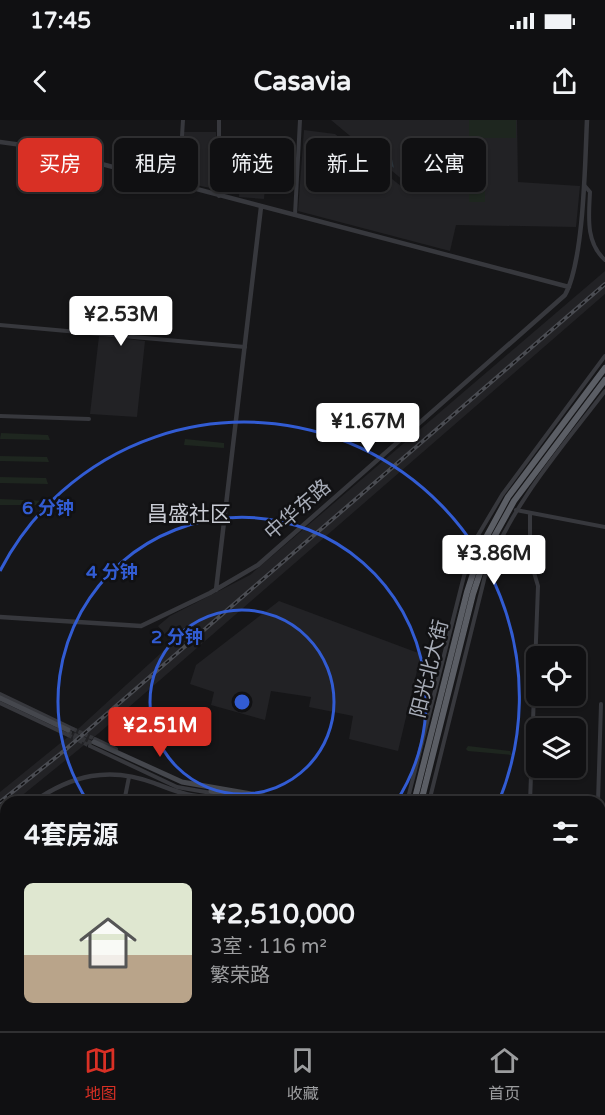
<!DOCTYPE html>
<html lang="zh">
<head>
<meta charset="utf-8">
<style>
  :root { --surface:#101012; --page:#19191b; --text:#f1f3f6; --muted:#9c9d9f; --line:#303032; --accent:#d93025 }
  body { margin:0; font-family:"Varela Round","Noto Sans SC",sans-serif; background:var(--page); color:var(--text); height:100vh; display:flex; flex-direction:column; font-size:22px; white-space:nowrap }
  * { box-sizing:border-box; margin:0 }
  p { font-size:20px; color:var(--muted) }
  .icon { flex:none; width:33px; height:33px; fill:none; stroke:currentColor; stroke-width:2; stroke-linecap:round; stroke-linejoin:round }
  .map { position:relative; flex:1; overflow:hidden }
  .sheet { position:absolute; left:0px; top:676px; width:606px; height:236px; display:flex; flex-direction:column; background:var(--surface); border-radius:18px 18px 0 0; box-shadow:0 2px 4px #0004,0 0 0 2px var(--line) }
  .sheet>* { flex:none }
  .banner { position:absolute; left:18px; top:18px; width:570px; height:54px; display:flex; gap:12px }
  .fabs { position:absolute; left:526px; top:526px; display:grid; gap:12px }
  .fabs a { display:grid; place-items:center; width:60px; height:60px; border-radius:9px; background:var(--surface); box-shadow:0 2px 4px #0004,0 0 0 2px var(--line); font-size:30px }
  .price { position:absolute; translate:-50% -51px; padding:0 14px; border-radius:6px; background:#fff; color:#222; font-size:20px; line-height:39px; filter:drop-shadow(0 2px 3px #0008) }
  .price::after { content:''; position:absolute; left:50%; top:36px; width:18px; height:14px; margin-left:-9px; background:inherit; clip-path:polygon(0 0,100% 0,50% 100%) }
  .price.selected { background:var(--accent); color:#fff }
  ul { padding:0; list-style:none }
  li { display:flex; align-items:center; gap:18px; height:150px; padding:0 24px }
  li span { display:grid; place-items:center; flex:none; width:168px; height:120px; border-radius:9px; color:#555 }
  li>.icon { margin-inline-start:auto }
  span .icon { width:72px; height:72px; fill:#fffc; stroke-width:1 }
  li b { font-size:26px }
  h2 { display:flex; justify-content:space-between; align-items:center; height:72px; padding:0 24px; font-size:26px }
  .chip { padding:0 21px; border-radius:9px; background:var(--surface); box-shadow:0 2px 4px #0004,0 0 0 2px var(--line); font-size:21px; line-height:54px }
  .chip.selected { background:var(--accent); color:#fff }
  .status { display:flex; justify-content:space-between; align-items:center; height:42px; padding:0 30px; background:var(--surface); direction:ltr }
  .status svg { height:16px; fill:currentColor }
  header { display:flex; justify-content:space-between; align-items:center; height:78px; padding:0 24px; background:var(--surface); font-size:27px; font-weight:800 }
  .tab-bar { display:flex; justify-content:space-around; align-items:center; height:84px; border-top:2px solid var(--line); background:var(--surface); font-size:16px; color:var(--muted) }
  .tab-bar a { display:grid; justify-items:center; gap:3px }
  .tab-bar .selected { color:var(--accent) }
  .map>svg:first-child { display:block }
  .built { fill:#222225 }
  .green { fill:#1e261f }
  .water { fill:#2c353c }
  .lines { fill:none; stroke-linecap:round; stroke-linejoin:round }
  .minor-tunnel { stroke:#333438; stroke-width:4; stroke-dasharray:4 2; stroke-linecap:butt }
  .secondary-tunnel { stroke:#333438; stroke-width:5; stroke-dasharray:5 2.5; stroke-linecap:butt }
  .minor { stroke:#37383d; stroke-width:4 }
  .tertiary { stroke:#37383d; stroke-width:4.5 }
  .secondary { stroke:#45474d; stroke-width:5 }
  .primary { stroke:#53555c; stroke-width:6 }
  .trunk { stroke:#5b5e65; stroke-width:6 }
  .rail-casing { stroke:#4a4c52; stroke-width:4 }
  .rail { stroke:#111113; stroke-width:1.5; stroke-dasharray:4.5; stroke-linecap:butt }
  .ring { fill:none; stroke:#325cd3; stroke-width:3 }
  .labels { text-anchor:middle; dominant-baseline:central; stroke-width:5; stroke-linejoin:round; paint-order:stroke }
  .street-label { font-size:20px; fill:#a8adb8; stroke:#111113 }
  .neighbourhood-label { font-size:21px; fill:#c9ccd4; stroke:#111113 }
  .centre { fill:#325cd3; stroke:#111113; stroke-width:3 }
  .ring-label { font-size:18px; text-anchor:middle; font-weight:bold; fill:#325cd3; stroke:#111113; stroke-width:5; stroke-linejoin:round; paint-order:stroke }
</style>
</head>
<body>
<div class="status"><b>17:45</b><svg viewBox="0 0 49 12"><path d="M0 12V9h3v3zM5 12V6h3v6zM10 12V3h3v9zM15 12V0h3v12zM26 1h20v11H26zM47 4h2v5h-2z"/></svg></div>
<header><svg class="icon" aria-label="back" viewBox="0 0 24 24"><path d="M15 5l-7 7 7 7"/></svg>Casavia<svg class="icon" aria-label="share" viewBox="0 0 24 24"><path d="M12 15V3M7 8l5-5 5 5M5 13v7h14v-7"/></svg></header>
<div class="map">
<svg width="605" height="911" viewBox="0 0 605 911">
  <rect width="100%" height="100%" fill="#161618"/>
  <path class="built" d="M331,0h186l1,62 62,4 -4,41 -120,-2 -6,26 -152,-40 6,-81 31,4 71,56 4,-4z
    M184,12h32v57l-36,-7z
    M240,52l26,2 -2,25 -25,-2z
    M605,151v23l-506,439 -85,69h-8v7l-6,5v-22l79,-64 93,-85 -14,-17 12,-10 80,-41z
    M99,216l46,5 -8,76 -47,-3z
    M279,481l142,53 -23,97 -49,-12 4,-23 -44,-9 2,-10 -40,-6 -6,29 -54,-15 3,-13 -24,-8 6,-19z"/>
  <path class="green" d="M469,0h47v18h-47z
    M431,20h31v10h-31z
    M472,43h13v39h-16v-36z
    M1,313l47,2 2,5 -50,-1z
    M185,319l39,4v5l-40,-3z
    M0,336l47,1 2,5 -49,-1z
    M0,357l46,1 2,6 -48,-1z
    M0,379l46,2 1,4h-47z
    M468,626l42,5 2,4 -44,-4 -2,-2z"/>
  <path class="water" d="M369,24h10l11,6 4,18 -24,-19z"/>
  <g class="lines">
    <path class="minor-tunnel" d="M73,609l22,10
      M68,615l22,11"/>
    <path class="secondary-tunnel" d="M67,612l26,12"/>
    <path class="minor" d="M219,0v76
      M179,65l4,-65
      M584,65l6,7c-1,23 -5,50 15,68
      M295,95l5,-95
      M0,205l245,22
      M0,296l89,3
      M516,390l89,17
      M530,393v46l8,27 -8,216
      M0,574l73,35
      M0,583l68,32
      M95,619l21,10
      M90,626l87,41 40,7
      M124,682l5,-25
      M407,682l57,-226 13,-39 25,-42 103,-139
      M429,682l56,-226c25,-70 75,-126 120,-185
      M598,682l3,-98
      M108,911v-5
      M350,911l1,-5
      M372,911l1,-5"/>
    <path class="tertiary" d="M0,22l37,5 532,140
      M216,470l45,-383
      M0,497l141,9 69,-33 48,-28 307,-270c19,-34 20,-133 22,-175
      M33,682c39,-27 76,-36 121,-19 26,10 44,18 71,11
      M0,705l6,-4"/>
    <path class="secondary" d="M0,578l68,32
      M94,622l88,40 115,20
      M211,671l61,11"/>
    <path class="primary" d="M600,741l5,1"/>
    <path class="trunk" d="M414,682l53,-210 16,-49 25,-46 97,-129
      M421,682l52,-208 16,-48 25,-45 91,-121
      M358,911l1,-5
      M365,911l1,-5"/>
    <g class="rail-casing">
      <path id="rail" d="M0,682l65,-52 540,-466"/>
    </g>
    <use href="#rail" class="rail"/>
  </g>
  <g class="ring">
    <circle cx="242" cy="582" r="92"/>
    <path d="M88 682A184 184 0 1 1 396 682"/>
    <path d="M0 451A275 275 0 0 1 499 681"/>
  </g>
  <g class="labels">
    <g class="street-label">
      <text transform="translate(298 390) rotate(-41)">中华东路</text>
      <text transform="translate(430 549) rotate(-76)">阳光北大街</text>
    </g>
    <g class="neighbourhood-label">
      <text x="189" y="394">昌盛社区</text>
    </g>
  </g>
  <circle cx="242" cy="582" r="9" class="centre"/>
  <g class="ring-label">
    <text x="48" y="394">6 分钟</text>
    <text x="112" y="458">4 分钟</text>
    <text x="177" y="523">2 分钟</text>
  </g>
</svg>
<div class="fabs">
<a><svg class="icon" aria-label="locate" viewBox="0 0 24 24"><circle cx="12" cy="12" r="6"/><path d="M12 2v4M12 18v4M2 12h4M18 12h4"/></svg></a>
<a><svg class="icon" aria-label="layers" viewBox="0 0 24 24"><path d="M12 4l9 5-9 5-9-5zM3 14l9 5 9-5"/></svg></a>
</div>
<b class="price" style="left:121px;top:227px">¥2.53M</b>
<b class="price" style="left:368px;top:334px">¥1.67M</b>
<b class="price" style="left:494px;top:466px">¥3.86M</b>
<b class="price selected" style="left:160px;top:638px">¥2.51M</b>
<div class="banner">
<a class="chip selected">买房</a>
<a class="chip">租房</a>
<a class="chip">筛选</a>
<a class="chip">新上</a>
<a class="chip">公寓</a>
</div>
<section class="sheet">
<h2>4套房源<svg class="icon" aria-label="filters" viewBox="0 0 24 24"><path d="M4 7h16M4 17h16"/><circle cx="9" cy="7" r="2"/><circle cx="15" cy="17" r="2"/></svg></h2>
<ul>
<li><span style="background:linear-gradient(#dfe7d0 60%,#b9a48a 0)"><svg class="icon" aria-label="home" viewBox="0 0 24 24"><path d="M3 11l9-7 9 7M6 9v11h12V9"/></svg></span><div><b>¥2,510,000</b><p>3室 · 116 m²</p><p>繁荣路</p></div></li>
</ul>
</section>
</div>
<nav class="tab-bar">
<a class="selected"><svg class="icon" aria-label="map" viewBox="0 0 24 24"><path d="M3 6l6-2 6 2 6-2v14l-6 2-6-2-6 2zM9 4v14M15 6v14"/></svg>地图</a>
<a><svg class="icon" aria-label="saved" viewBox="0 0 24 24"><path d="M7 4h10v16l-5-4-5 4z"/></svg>收藏</a>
<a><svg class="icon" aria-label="home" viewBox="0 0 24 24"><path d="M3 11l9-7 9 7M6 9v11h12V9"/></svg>首页</a>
</nav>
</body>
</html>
